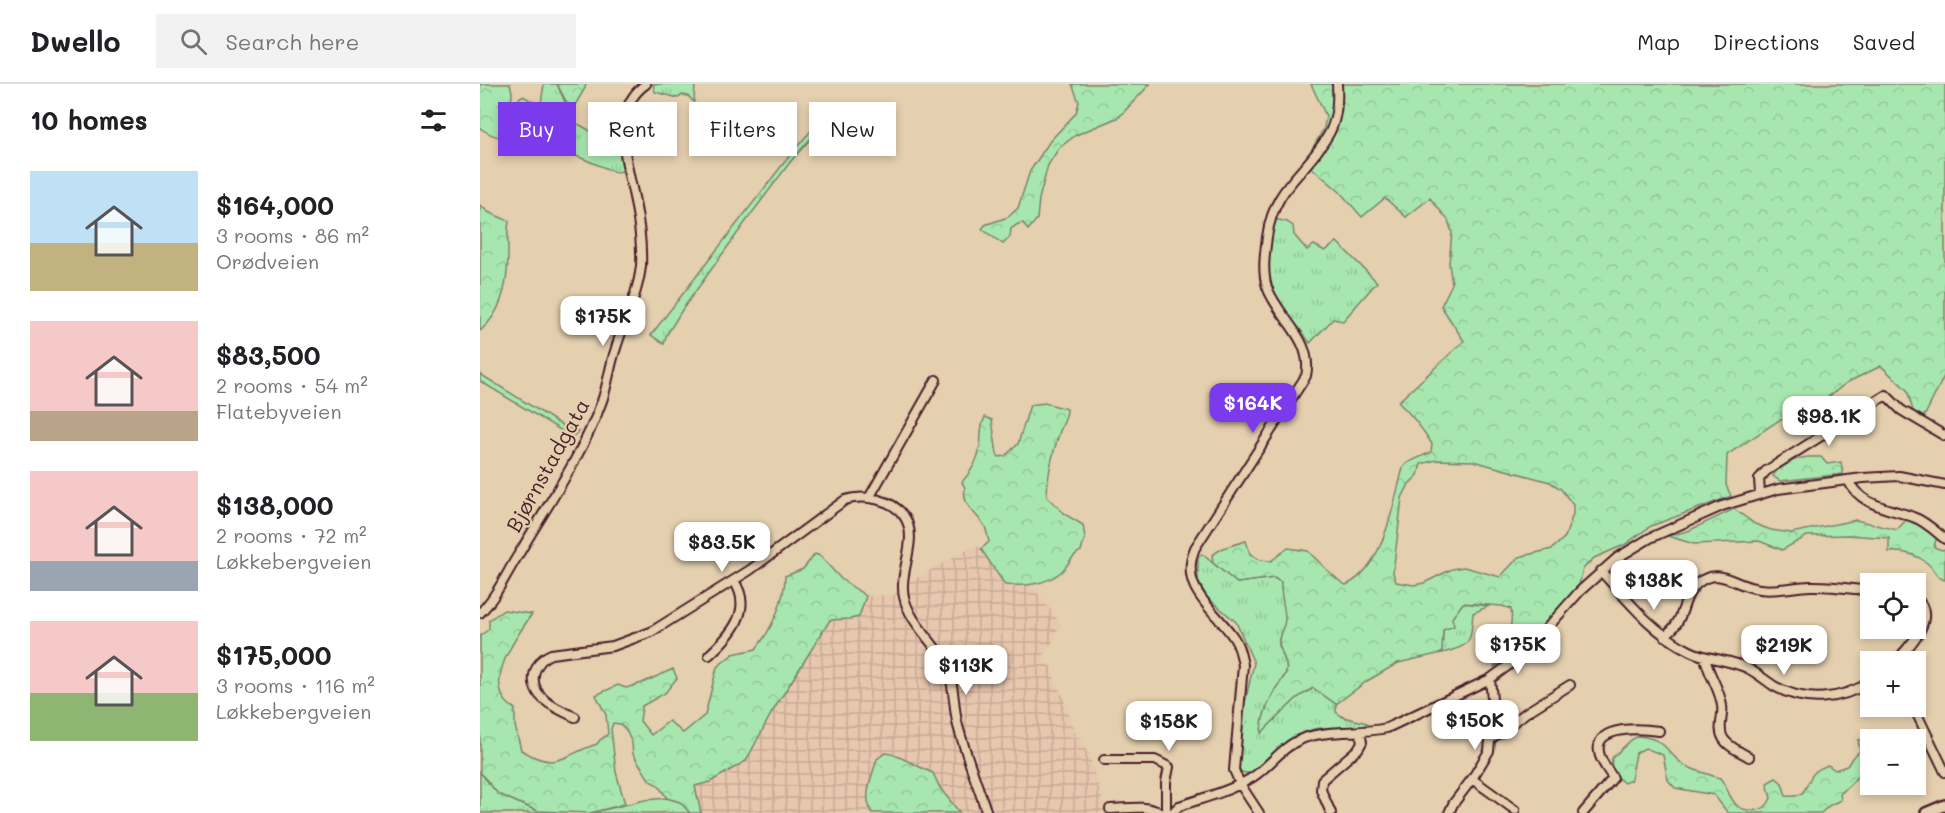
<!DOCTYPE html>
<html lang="en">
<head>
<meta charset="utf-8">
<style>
  :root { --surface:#fff; --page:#f2f2f2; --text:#202124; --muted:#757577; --line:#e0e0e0; --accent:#7c3aed }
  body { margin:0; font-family:Mali,sans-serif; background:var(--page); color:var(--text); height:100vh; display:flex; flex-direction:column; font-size:22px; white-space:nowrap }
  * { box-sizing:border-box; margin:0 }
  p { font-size:20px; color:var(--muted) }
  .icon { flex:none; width:33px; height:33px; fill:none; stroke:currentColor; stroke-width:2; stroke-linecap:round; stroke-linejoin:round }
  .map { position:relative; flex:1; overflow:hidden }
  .side { display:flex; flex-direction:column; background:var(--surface); width:480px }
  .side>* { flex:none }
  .guide { position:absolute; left:18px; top:18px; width:570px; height:54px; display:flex; gap:12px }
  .buttons { position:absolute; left:1380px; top:489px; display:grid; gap:12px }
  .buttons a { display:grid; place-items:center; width:66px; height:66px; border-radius:0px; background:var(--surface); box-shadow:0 3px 9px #0003; font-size:30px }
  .price { position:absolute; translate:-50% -51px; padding:0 14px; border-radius:12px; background:#fff; color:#222; font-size:20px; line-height:39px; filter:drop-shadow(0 2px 3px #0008) }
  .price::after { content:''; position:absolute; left:50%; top:36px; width:18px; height:14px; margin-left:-9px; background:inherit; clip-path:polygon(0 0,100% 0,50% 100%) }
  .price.current { background:var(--accent); color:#fff }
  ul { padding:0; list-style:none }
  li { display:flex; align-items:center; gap:18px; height:150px; padding:0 30px }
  li span { display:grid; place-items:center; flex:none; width:168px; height:120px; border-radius:0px; color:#555 }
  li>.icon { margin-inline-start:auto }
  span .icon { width:72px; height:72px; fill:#fffc; stroke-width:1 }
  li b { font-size:26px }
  h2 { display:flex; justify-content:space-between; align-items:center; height:72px; padding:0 30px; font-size:26px }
  .pill { padding:0 21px; border-radius:0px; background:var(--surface); box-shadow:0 3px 9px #0003; font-size:21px; line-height:54px }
  .pill.current { background:var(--accent); color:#fff }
  header { display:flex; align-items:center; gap:36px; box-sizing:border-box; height:84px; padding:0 30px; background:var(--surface); border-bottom:2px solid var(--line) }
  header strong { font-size:28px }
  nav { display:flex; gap:33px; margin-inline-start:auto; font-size:21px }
  .search { width:420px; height:54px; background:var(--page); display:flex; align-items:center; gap:15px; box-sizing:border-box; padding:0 21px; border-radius:0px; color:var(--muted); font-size:22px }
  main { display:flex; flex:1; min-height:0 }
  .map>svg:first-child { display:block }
  .industrial { fill:url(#industrial-grid) }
  .grass { fill:url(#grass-tufts); stroke:#78836d; stroke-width:1.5 }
  .forest { fill:url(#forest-crowns); stroke:#78836d; stroke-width:1.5; fill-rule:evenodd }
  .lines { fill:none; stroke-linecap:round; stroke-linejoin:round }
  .minor-casing { stroke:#4a1f2b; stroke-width:12 }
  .major-casing { stroke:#4a1f2b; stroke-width:14 }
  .minor { stroke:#e4cfae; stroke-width:8 }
  .major { stroke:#e4cfae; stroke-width:9 }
  .labels { text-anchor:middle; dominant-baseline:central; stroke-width:4.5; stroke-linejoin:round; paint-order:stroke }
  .street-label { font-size:21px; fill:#4a1f2b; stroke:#e4cfae }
</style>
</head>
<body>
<header>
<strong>Dwello</strong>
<div class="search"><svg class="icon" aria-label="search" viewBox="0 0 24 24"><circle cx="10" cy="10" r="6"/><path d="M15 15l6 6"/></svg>Search here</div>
<nav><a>Map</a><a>Directions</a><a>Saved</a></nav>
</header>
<main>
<section class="side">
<h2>10 homes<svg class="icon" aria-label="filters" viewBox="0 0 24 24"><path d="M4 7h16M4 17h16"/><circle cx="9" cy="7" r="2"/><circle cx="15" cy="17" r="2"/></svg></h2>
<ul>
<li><span style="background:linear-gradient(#bfe0f5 60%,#c2b280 0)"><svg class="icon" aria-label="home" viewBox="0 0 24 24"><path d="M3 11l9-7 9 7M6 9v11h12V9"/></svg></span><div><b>$164,000</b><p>3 rooms · 86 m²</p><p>Orødveien</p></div></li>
<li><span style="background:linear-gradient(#f6c9c9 75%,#b9a48a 0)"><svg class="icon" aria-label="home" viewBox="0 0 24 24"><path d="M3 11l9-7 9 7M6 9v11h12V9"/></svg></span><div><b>$83,500</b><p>2 rooms · 54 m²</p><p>Flatebyveien</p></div></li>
<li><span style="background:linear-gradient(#f6c9c9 75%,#9aa5b1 0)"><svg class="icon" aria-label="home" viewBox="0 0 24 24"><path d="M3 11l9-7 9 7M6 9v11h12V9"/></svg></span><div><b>$138,000</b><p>2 rooms · 72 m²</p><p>Løkkebergveien</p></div></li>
<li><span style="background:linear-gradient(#f6c9c9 60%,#8fb573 0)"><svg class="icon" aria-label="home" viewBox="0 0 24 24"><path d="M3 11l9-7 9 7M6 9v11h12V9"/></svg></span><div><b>$175,000</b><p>3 rooms · 116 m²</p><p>Løkkebergveien</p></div></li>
</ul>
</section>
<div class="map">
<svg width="1465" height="729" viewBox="0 0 1465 729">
  <defs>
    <pattern id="industrial-grid" width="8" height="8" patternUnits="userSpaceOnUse" patternTransform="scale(1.5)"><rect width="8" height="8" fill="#e7c7ae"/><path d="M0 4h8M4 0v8" fill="none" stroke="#c8aa96"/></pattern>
    <pattern id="grass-tufts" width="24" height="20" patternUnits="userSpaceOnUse" patternTransform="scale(1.5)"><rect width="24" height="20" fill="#a7e7af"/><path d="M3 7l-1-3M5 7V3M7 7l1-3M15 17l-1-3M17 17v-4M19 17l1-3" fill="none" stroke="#91c697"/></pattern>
    <pattern id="forest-crowns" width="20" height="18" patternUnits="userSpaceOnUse" patternTransform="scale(1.5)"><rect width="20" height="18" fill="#a7e7af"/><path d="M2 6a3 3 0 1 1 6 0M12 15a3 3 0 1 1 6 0" fill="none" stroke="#91c697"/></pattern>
  </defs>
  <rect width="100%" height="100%" fill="#e4cfae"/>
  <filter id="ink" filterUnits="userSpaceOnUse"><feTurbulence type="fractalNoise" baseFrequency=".0167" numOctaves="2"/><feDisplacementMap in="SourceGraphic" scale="12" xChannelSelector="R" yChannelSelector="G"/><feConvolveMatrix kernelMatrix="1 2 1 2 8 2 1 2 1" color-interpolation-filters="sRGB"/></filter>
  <g filter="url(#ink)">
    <path class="industrial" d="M491,463h9l25,38 27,1 29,38 -7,11 -2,9 -4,1 -5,14 3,5 6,3 3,16 7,11 12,36 15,25 17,58h-146l-20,-25 -7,-15 -17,-6 -24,-14 -25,51 5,9h-171l-6,-27 15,-4 44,-34 17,-34 59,-94 20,-1 9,-2 7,-21 28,-1 17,-14z"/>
    <path class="grass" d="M64,0h13l8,18v15c6,5 11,6 17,9 13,7 23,18 38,21l4,24 -9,1 -36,-15 -24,-7 -14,-21 -24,-16 -1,-8 4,-8 3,-1 16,9 2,-1z
      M173,0h42l-1,18 -6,-6 -6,-1 -4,3 -23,-6z
      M340,38l2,1 -2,5 -29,33 -39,52 -70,97 -16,26 -2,8 -13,-9 139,-180 25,-29z
      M795,135l12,3 6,4 1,9 13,15 7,-5 11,6 12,-9 40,40 -34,39 -10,-2 -23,24c-11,-17 -27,-32 -36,-50 -10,-20 -5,-53 1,-74z
      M0,290l88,55 11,2 -7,6 -92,-56z
      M722,470l35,29 37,-5 7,4c-1,13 7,27 4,41 -2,8 -8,14 -6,22 2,10 10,18 7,27 -2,6 -6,11 -10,16 -7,12 -15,31 -14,44l35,-34 16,-10 23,16v8l7,5 24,6 -4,4c-16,1 -34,-1 -49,2 -25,6 -45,26 -62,45l-11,-2 -3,-6 5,-55 11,-48 -18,-41 -29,-25 -9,-16v-23z
      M983,519l26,3 -16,7c-3,30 0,32 -31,40l1,-24z
      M0,688l18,22 39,17 19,2h-76z
      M187,714l14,4 9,11h-100l55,-13z"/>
    <path class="forest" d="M0,0h30l2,8 -2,27 8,15c-18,5 -23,4 -38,-6z
      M77,0h29l-1,4 -11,19h-5z
      M592,0h78l-31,33 -43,18 -17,13 -11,17 -9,34 -2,20 -9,11 -5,-7 -5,1 -7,5 -1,8 -7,7 -21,-15 3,-4 23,-8 10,-9 12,-37 20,-30 26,-28 3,-11z
      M831,0h634v290l-21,43 -11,-6 -6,-21 -26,-24 -33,16 -28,21 -23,12 -19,6 -51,34 -1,30 5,11 -80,30 -27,19 -30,13 -11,11 -4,16 -46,53 -19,17 -20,12c9,-15 20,-40 17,-58l-9,-3 -39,-3 -11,15 2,8 -11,4 -1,23 -44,10 -31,18 -31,23 -23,-16 -16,10 -36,35c0,-14 8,-32 15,-44 3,-5 8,-11 10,-16 3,-11 -7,-21 -7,-32 0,-8 6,-14 6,-22 0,-13 -5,-24 -4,-37l-7,-4 -37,5 -24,-20 -1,-8 11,-7 23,-7 4,13 10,6 11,1 17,-13 20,3c6,6 31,32 38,34 38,-17 47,-81 57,-117l4,-5 24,-11 1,-8c-10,-16 -20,-29 -34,-42l66,-61 -23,-35 11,-22 -3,-20 3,-32 -4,-12 -18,-22 -24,19 -21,-19 -23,19 -23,-26 -28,-24 -3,-11 16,-28 2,-12zM956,376l37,1 77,21 11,7 12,16v9l-8,23 -13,12 -33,8 -19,20 -36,-10 -12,2 -28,14 -10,2 -18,-3 -3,-9 9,-75 7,-14 9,-9 3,-11z
      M0,121l8,7 21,9c-2,11 -1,22 -1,33 0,28 -5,58 -28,77z
      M565,319l22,6c0,9 -4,14 -7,22 -7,21 -13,44 -13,66l19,18 17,10 2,14 -4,12c-10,4 -12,14 -20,21 -16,13 -36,14 -56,13l-24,-36 8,-7c-1,-4 -2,-10 -4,-15 -7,-13 -24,-21 -20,-39l-3,-6c9,-10 16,-21 18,-35 2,-13 -1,-18 5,-30l7,3 5,34 2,3 6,-1 13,-12 12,-39z
      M1328,373h13l6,7 14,-2 2,12 -63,7 -7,-5c5,-11 24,-18 35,-19z
      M1254,425l21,15 16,6 20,3 65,-13 41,10 9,-10 19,6 12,10 -3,11 8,3 3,-1v31c-12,-4 -9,-10 -18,-17 -11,-9 -24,-12 -38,-11v-14l-41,-3 -41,1 -25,14 -23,-9 -65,3 -26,-8 20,-5z
      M335,470l5,2 21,23 25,17 -7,21 -9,2 -20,1 -59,94 -25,47 -36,21 -15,4 6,27h-11l-10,-11 -13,-4 -9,-13 -8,-4 -17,-27 -1,-11 -6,-13 -6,-6 -7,-1 -2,6 5,43 9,32 -35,9 -52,-2 -40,-17 -18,-22v-136l9,-7v-9l15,-10 28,4c-19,27 -52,74 -17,95v17l6,24c36,22 40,6 76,-6l3,-4 8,-6 -2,-19 -10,-20 22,-10 8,3 16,-5 31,-14 4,9 -12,15 -23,13 -2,15 11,14 18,-14 14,12 22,-18 12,-48 16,-13 23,-5c15,-19 29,-48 29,-73l18,-7z
      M1158,652c30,3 26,15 46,29 11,6 24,9 36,13 12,15 10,35 37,32 8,-1 11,-5 14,-12l-4,-15 9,-5 6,5 4,13c23,3 19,-15 29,-24 3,-3 9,-5 13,-7l7,5 12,-4 5,-8 8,-7 -2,-11 11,-1c7,24 -13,40 -29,55l1,6 -11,5 -9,8h-93l-14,-18 -39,-7 -7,-8 -5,-25 -18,-7 -9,5 -5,27 -7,3c-10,-8 -14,-12 -12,-25l19,-18z
      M405,669c12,0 34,15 48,20l7,15 20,25h-88c-10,-17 0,-36 5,-54z"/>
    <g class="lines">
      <g class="minor-casing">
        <path id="minor" d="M1368,396c12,26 41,28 65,37 12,4 22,14 32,22
          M1280,409l-1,-14 7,-8 120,-76 15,15 44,26
          M389,414l67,-118
          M1121,487c27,30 52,62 89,80 18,9 39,8 57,17 10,5 18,12 27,18 32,18 67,14 96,-4
          M0,529c17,-17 27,-41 40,-61 29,-49 63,-98 82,-151 6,-17 8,-36 14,-53 8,-27 22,-54 25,-82 1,-21 -2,-44 -6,-64 -7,-36 -27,-92 11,-118
          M1184,552c24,-16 15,-37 34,-53 19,-15 33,-1 52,4 20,6 40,0 60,-1 20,-1 41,3 60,5
          M229,571c21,-19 45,-45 25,-74
          M1225,573c3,18 15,31 17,49 2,10 -5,22 1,32 5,9 18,14 26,19
          M1415,578c15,-16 43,-44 21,-64
          M1432,625l5,5 28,58
          M95,633c-18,-8 -48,-20 -40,-46 3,-8 8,-14 16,-17l62,-8 38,-14 99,-62 95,-70c19,-6 47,-1 59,16 16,23 -6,55 0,81 6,27 32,46 43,70 8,18 6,40 11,59 8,29 19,58 29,87
          M1011,655l36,-27 43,-27
          M624,676h51l14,7 -3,15v31
          M992,695l43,31
          M630,725c16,0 36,-5 50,4
          M692,729l7,-7c24,-8 52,-15 74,-29 18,-12 29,-31 51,-39 27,-9 56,-4 83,-10l103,-49 34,-25 56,-63 37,-33 33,-20 72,-32 56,-17 85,-11 36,-2 46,9
          M779,729l-19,-29 -6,-14 9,-105c-2,-9 -3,-18 -9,-27 -20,-30 -56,-49 -39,-90l111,-172c8,-36 -28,-58 -39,-89 -5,-16 -2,-34 0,-50 7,-51 37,-61 60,-100 10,-15 11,-36 10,-53
          M851,729l-10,-23 1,-10 36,-31 4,-7 -2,-10
          M969,729l4,-9 19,-25 17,-28 4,-42 -3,-30
          M1103,729l30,-35c-5,-8 -13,-17 -14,-26 -5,-28 45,-23 60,-21"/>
      </g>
      <g class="major-casing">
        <path id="major" d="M1446,729l19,-8"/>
      </g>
      <use href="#minor" class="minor"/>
      <use href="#major" class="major"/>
    </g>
  </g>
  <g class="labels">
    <g class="street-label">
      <text transform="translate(67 381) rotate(-61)">Bjørnstadgata</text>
    </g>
  </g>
</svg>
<div class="buttons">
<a><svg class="icon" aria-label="locate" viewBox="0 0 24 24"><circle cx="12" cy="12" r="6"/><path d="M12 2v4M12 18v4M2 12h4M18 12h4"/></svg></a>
<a>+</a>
<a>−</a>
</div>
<b class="price" style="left:123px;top:263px">$175K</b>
<b class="price current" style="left:773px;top:350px">$164K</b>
<b class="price" style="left:1349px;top:363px">$98.1K</b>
<b class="price" style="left:242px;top:489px">$83.5K</b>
<b class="price" style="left:1174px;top:527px">$138K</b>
<b class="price" style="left:1038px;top:591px">$175K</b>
<b class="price" style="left:1304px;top:592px">$219K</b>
<b class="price" style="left:486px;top:612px">$113K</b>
<b class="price" style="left:995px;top:667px">$150K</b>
<b class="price" style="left:689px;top:668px">$158K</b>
<div class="guide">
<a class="pill current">Buy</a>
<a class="pill">Rent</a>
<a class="pill">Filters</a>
<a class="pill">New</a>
</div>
</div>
</main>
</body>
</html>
